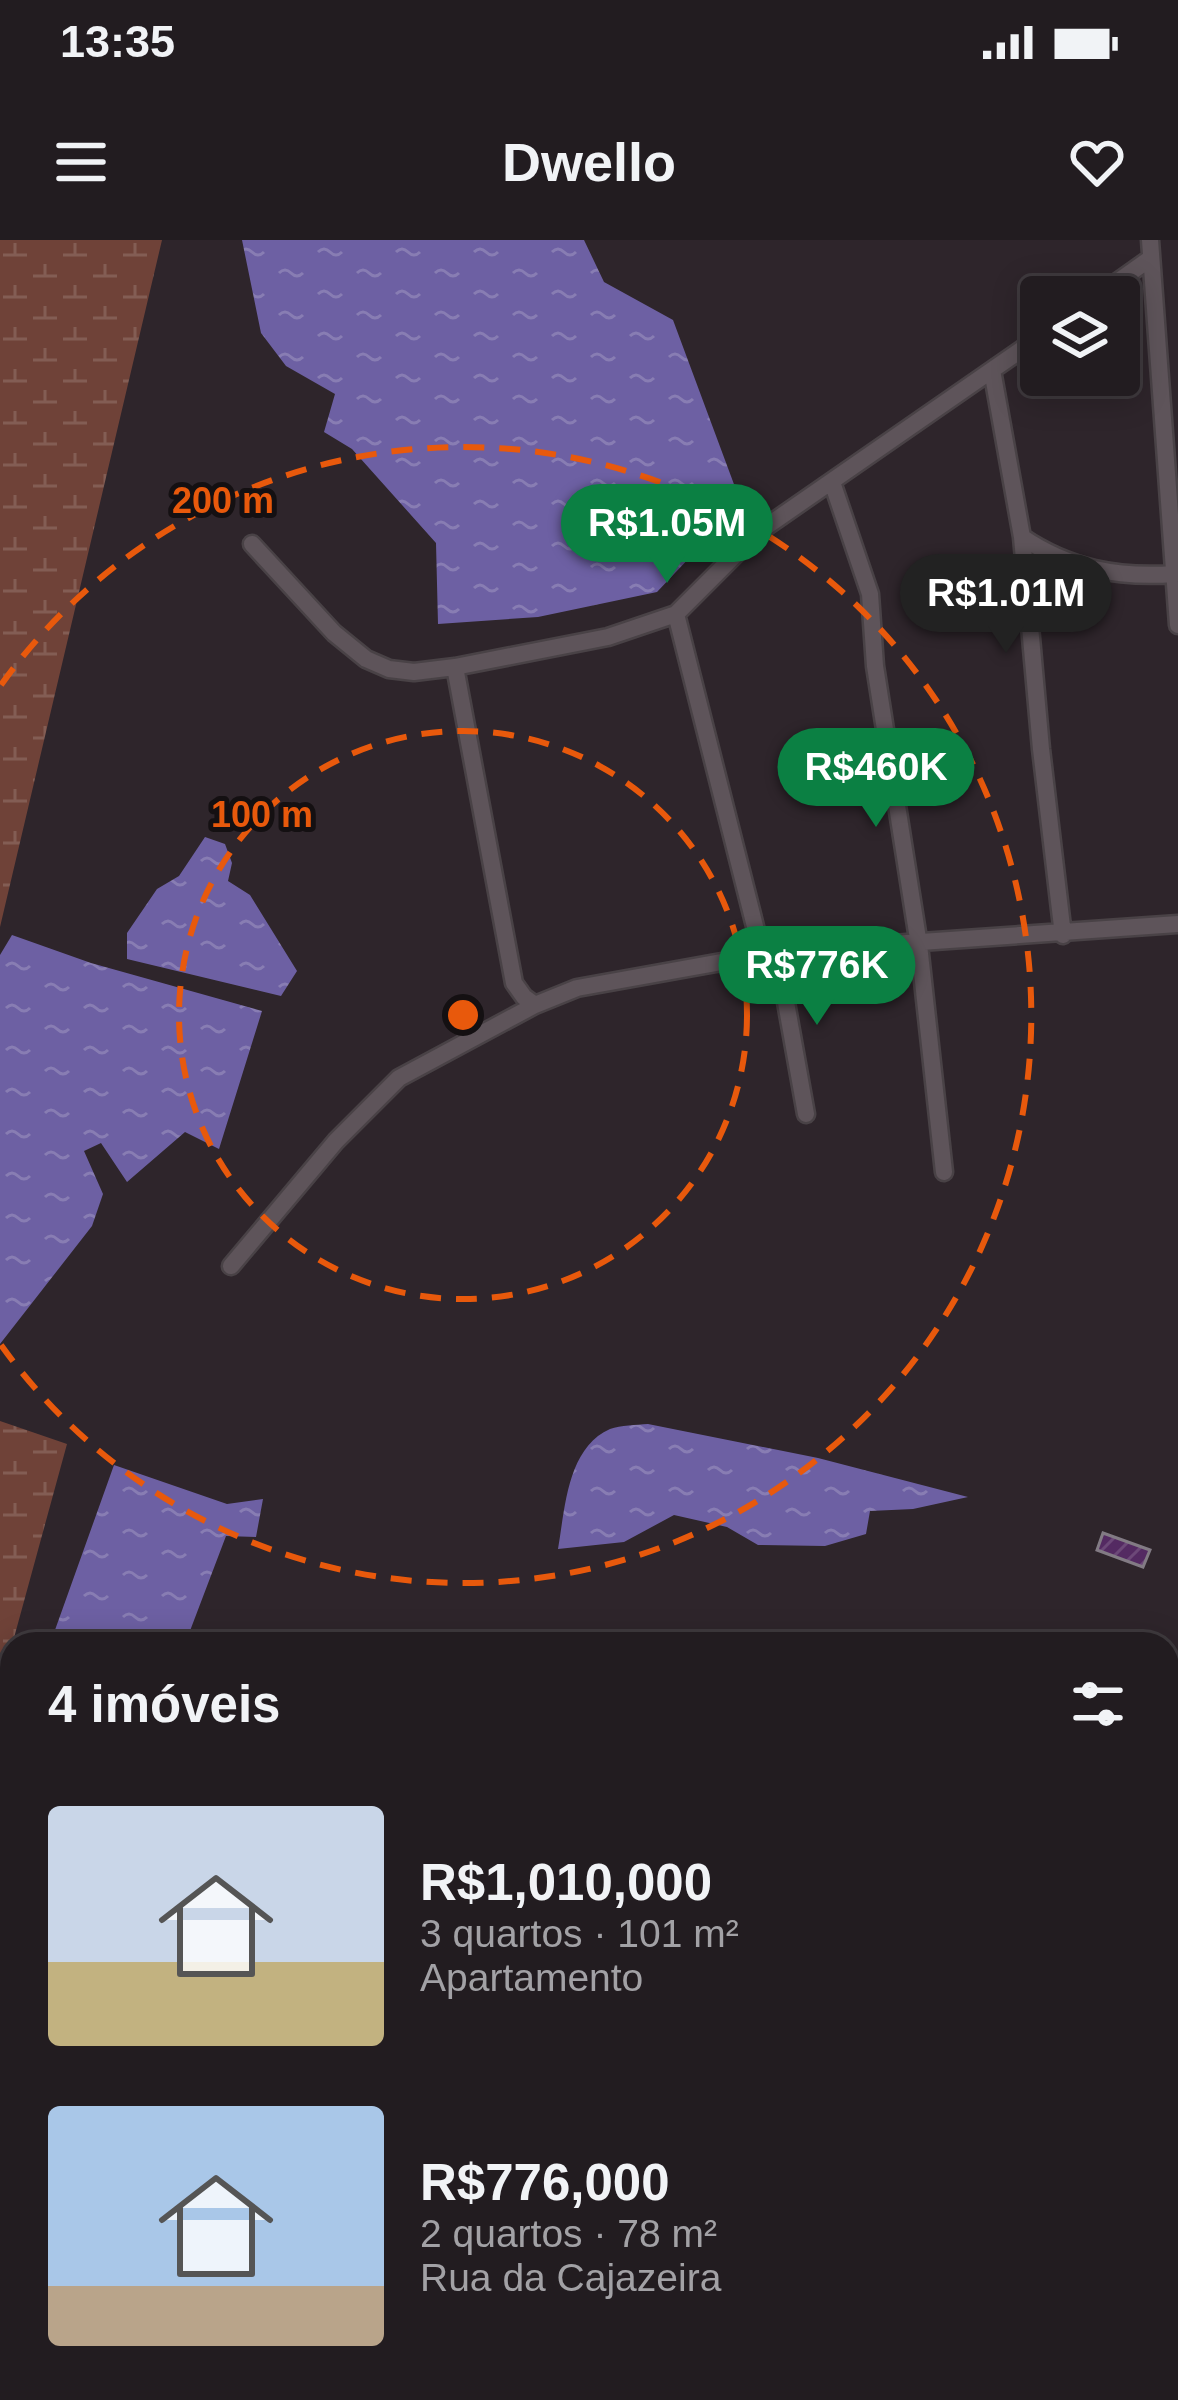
<!DOCTYPE html>
<html lang="pt">
<head>
<meta charset="utf-8">
<style>
  :root { --surface:#221c20; --page:#2e292d; --text:#f1f3f6; --muted:#a2a1a5; --line:#3f3a3e; --accent:#0b8043 }
  body { margin:0; font-family:Helvetica,sans-serif; background:var(--page); color:var(--text); height:100vh; display:flex; flex-direction:column; font-size:45px; white-space:nowrap }
  * { box-sizing:border-box; margin:0 }
  p { font-size:39px; color:var(--muted) }
  .icon { flex:none; width:66px; height:66px; fill:none; stroke:currentColor; stroke-width:2; stroke-linecap:round; stroke-linejoin:round }
  .map { position:relative; flex:1; overflow:hidden }
  .sheet { position:absolute; left:0px; top:1392px; width:1179px; height:768px; display:flex; flex-direction:column; background:var(--surface); border-radius:36px 36px 0 0; box-shadow:0 6px 30px #0003,0 0 0 3px var(--line) }
  .sheet>* { flex:none }
  .tools { position:absolute; left:1020px; top:36px; display:grid; gap:24px }
  .tools a { display:grid; place-items:center; width:120px; height:120px; border-radius:12px; background:var(--surface); box-shadow:0 6px 30px #0003,0 0 0 3px var(--line); font-size:60px }
  .price { position:absolute; translate:-50% -102px; padding:0 27px; border-radius:42px; background:var(--accent); color:#fff; font-size:39px; line-height:78px; filter:drop-shadow(0 3px 6px #0008) }
  .price::after { content:''; position:absolute; left:50%; top:72px; width:36px; height:27px; margin-left:-18px; background:inherit; clip-path:polygon(0 0,100% 0,50% 100%) }
  .price.active { background:#222; color:#fff }
  ul { padding:0; list-style:none }
  li { display:flex; align-items:center; gap:36px; height:300px; padding:0 48px }
  li span { display:grid; place-items:center; flex:none; width:336px; height:240px; border-radius:12px; color:#555 }
  li>.icon { margin-inline-start:auto }
  span .icon { width:144px; height:144px; fill:#fffc; stroke-width:1 }
  li b { font-size:51px }
  h2 { display:flex; justify-content:space-between; align-items:center; height:144px; padding:0 48px; font-size:51px }
  .status { display:flex; justify-content:space-between; align-items:center; height:84px; padding:0 60px; background:var(--surface); direction:ltr }
  .status svg { height:33px; fill:currentColor }
  header { display:flex; justify-content:space-between; align-items:center; height:156px; padding:0 48px; background:var(--surface); font-size:54px; font-weight:700 }
  .map>svg:first-child { display:block }
  .wetland { fill:url(#wetland-marsh) }
  .water { fill:url(#water-ripples) }
  .building { fill:url(#building-hatch); stroke:#827b84; stroke-width:3 }
  .lines { fill:none; stroke-linecap:round; stroke-linejoin:round }
  .lane-casing { stroke:#494246; stroke-width:14 }
  .street-casing { stroke:#494246; stroke-width:21 }
  .lane { stroke:#5e545a; stroke-width:9 }
  .street { stroke:#5e545a; stroke-width:16 }
  .ring { fill:none; stroke:#e8590c; stroke-width:6; stroke-dasharray:21 15 }
  .centre { fill:#e8590c; stroke:#141012; stroke-width:6 }
  .ring-label { font-size:36px; text-anchor:middle; font-weight:bold; fill:#e8590c; stroke:#141012; stroke-width:10; stroke-linejoin:round; paint-order:stroke }
</style>
</head>
<body>
<div class="status"><b>13:35</b><svg viewBox="0 0 49 12"><path d="M0 12V9h3v3zM5 12V6h3v6zM10 12V3h3v9zM15 12V0h3v12zM26 1h20v11H26zM47 4h2v5h-2z"/></svg></div>
<header><svg class="icon" aria-label="menu" viewBox="0 0 24 24"><path d="M4 6h16M4 12h16M4 18h16"/></svg>Dwello<svg class="icon" aria-label="heart" viewBox="0 0 24 24"><path d="M12 20l-8-8c-3-5 5-10 8-4 3-6 11-1 8 4z"/></svg></header>
<div class="map">
<svg width="1178" height="2160" viewBox="0 0 1178 2160">
  <defs>
    <pattern id="wetland-marsh" width="20" height="14" patternUnits="userSpaceOnUse" patternTransform="scale(3)"><rect width="20" height="14" fill="#6f4238"/><path d="M1 5h8M5 5V1M11 12h8M15 12V8" fill="none" stroke="#835d54"/></pattern>
    <pattern id="water-ripples" width="26" height="14" patternUnits="userSpaceOnUse" patternTransform="scale(3)"><rect width="26" height="14" fill="#6d60a3"/><path d="M2 4q2-2 4 0t4 0M15 11q2-2 4 0t4 0" fill="none" stroke="#887db3"/></pattern>
    <pattern id="building-hatch" width="6" height="6" patternUnits="userSpaceOnUse" patternTransform="scale(3)"><rect width="6" height="6" fill="#542a62"/><path d="M-1 1l2-2M0 6l6-6M5 7l2-2" fill="none" stroke="#6c4878"/></pattern>
  </defs>
  <rect width="100%" height="100%" fill="#2e252b"/>
  <path class="wetland" d="M0,0h162l-162,687z
    M0,1181l67,23 -67,245z"/>
  <path class="water" d="M242,0h342l20,42 69,38 62,167 -25,49 -53,56 -119,25 -100,7 -2,-81 -84,-94 -28,-17 11,-38 -49,-28 -25,-33z
    M205,597l20,7 7,19 -4,18 22,14 47,76 -16,25 -154,-37v-26l30,-44 22,-13z
    M12,695l79,28 171,48 -43,138 -34,-17 -58,50 -26,-39 -17,8 19,43 -11,32 -92,118v-389z
    M648,1184l170,34 150,39 -55,12 -43,2 -4,23 -41,12 -67,-1 -31,-18 -53,-12 -50,27 -66,7c7,-40 9,-101 52,-120 11,-4 26,-4 38,-5z
    M114,1225l113,39 36,-5 -7,38 -30,-1 -41,108h-135z
    M0,1725l12,10v390l-12,8z
    M203,2148h330l16,12h-350z"/>
  <path class="building" d="M1103,1293l47,17 -7,17 -46,-17z"/>
  <g class="lines">
    <g class="lane-casing">
      <path id="lane" d="M0,1682l12,11
        M588,2148l10,12
        M904,2160l6,-12"/>
    </g>
    <g class="street-casing">
      <path id="street" d="M1150,0l28,385
        M1096,57l55,-39
        M992,130l30,167 19,212 22,186
        M832,242l38,112 5,72 44,279 25,227
        M1022,297c47,32 96,41 152,37
        M252,304l82,89 32,26 23,10 25,3 41,-5 153,-30 68,-23 81,-81 284,-197
        M676,374l86,340
        M455,427l59,316 10,14 11,8
        M777,712l29,162
        M231,1026l105,-125 63,-63 136,-73 42,-17 200,-36 401,-28
        M1167,1700l11,-24
        M951,2160l6,-12"/>
    </g>
    <use href="#lane" class="lane"/>
    <use href="#street" class="street"/>
  </g>
  <g class="ring">
    <circle cx="463" cy="775" r="284"/>
    <path d="M1 445A568 568 0 1 1 1 1105"/>
  </g>
  <circle cx="463" cy="775" r="18" class="centre"/>
  <g class="ring-label">
    <text x="223" y="273">200 m</text>
    <text x="262" y="587">100 m</text>
  </g>
</svg>
<div class="tools">
<a><svg class="icon" aria-label="layers" viewBox="0 0 24 24"><path d="M12 4l9 5-9 5-9-5zM3 14l9 5 9-5"/></svg></a>
</div>
<b class="price" style="left:667px;top:346px">R$1.05M</b>
<b class="price active" style="left:1006px;top:416px">R$1.01M</b>
<b class="price" style="left:876px;top:590px">R$460K</b>
<b class="price" style="left:817px;top:788px">R$776K</b>
<section class="sheet">
<h2>4 imóveis<svg class="icon" aria-label="filters" viewBox="0 0 24 24"><path d="M4 7h16M4 17h16"/><circle cx="9" cy="7" r="2"/><circle cx="15" cy="17" r="2"/></svg></h2>
<ul>
<li><span style="background:linear-gradient(#c9d6e8 65%,#c2b280 0)"><svg class="icon" aria-label="home" viewBox="0 0 24 24"><path d="M3 11l9-7 9 7M6 9v11h12V9"/></svg></span><div><b>R$1,010,000</b><p>3 quartos · 101 m²</p><p>Apartamento</p></div></li>
<li><span style="background:linear-gradient(#a9c7e8 75%,#b9a48a 0)"><svg class="icon" aria-label="home" viewBox="0 0 24 24"><path d="M3 11l9-7 9 7M6 9v11h12V9"/></svg></span><div><b>R$776,000</b><p>2 quartos · 78 m²</p><p>Rua da Cajazeira</p></div></li>
</ul>
</section>
</div>
</body>
</html>
